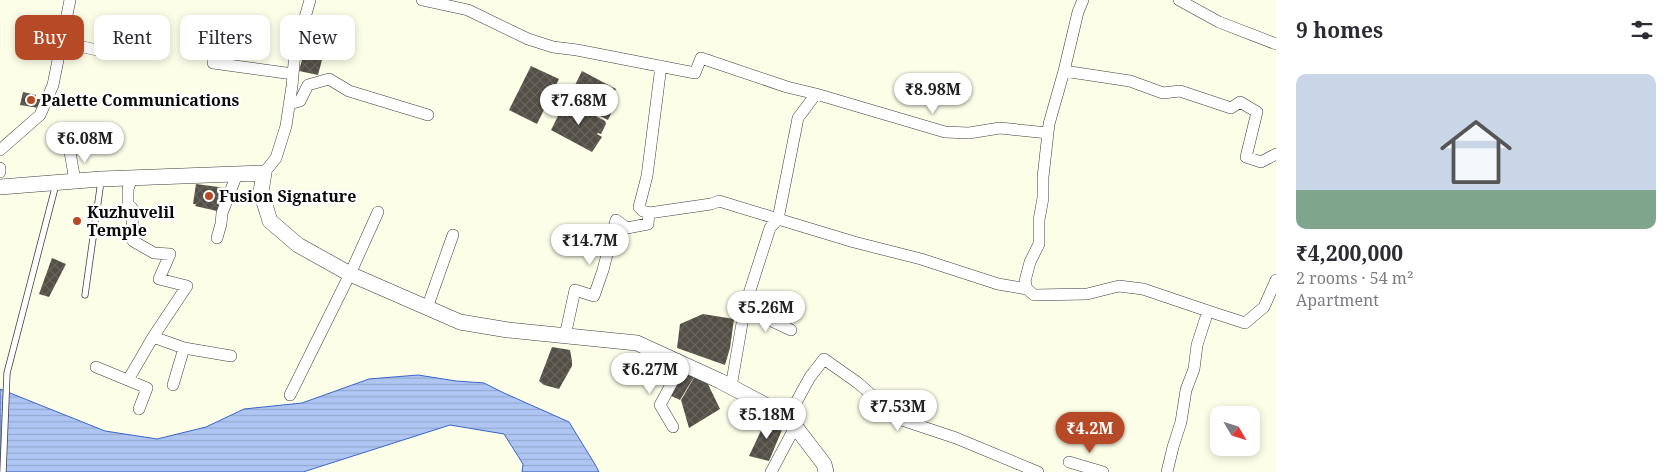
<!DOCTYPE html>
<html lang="en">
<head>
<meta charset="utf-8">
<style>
  :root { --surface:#fff; --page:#f7f7f7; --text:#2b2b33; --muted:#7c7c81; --line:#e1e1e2; --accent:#b64a27 }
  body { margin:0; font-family:"Noto Serif",serif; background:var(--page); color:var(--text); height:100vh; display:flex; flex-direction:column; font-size:19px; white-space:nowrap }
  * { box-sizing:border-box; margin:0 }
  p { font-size:16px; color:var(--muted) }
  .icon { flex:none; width:28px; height:28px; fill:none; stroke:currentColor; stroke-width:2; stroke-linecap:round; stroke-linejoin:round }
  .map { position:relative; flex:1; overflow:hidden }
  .drawer { display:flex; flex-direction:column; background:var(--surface); width:400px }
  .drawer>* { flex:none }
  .guide { position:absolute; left:15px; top:15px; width:475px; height:45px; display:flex; gap:10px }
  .needle { width:32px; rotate:128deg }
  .buttons { position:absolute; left:1210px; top:406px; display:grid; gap:10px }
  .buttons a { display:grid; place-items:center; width:50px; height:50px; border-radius:10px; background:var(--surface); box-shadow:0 2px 8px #0003; font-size:25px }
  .price { position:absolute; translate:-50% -42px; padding:0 11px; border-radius:18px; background:#fff; color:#222; font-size:16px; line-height:32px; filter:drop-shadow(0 1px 2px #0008) }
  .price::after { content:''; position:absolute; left:50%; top:30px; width:15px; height:11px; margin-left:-8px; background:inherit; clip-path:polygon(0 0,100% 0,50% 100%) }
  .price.current { background:var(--accent); color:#fff }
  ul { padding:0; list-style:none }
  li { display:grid; align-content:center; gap:10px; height:265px; padding:0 20px }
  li+li { border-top:1px solid var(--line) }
  li span { display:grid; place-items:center; height:155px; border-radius:10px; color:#555 }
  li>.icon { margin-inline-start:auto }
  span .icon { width:90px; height:90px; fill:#fffc; stroke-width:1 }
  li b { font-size:21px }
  h2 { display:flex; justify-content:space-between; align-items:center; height:60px; padding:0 20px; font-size:21px }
  .pill { padding:0 18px; border-radius:10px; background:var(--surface); box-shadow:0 2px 8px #0003; font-size:18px; line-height:45px }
  .pill.current { background:var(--accent); color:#fff }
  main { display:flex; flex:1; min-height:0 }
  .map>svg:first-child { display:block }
  .water { fill:url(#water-rules); stroke:#3865c9 }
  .building { fill:url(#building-cross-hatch) }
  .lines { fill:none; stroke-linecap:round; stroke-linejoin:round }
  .service-casing { stroke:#3d3d3d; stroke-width:7 }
  .minor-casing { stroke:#3d3d3d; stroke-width:12 }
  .tertiary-casing { stroke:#3d3d3d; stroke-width:16 }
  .service { stroke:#fff; stroke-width:5.5 }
  .minor { stroke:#fff; stroke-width:11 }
  .tertiary { stroke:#fff; stroke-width:15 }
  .poi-dot { fill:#b64a27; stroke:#fff; stroke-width:2 }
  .labels { text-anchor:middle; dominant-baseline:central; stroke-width:5; stroke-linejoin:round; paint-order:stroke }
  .poi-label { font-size:16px; font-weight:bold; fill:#0a0a0a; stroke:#fff; text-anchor:start }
</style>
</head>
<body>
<main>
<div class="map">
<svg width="1276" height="472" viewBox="0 0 1276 472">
  <defs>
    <pattern id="water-rules" width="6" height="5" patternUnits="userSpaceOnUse" patternTransform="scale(1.25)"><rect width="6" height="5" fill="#afc6f4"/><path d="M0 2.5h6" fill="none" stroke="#95a9d0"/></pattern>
    <pattern id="building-cross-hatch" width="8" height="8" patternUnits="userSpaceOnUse" patternTransform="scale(1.25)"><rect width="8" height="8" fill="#534f47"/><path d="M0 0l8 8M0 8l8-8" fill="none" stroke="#67645d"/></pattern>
  </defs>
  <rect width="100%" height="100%" fill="#fcfee8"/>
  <path class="water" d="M418,375l38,6 28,2 20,10 65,29 27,44 3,6h-77l1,-8 -19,-30 -54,-9 -147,47h-298l-5,-2v-81l105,42 52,8 49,-12 38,-18 58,-6 67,-24z"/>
  <path class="building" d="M307,41l19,4 -8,30 -19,-4z
    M531,66l28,13 -22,45 -28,-14z
    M582,71l34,18 -3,5 4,6 -1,3 -3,-1 -1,2 3,1 -7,15 -40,-21z
    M23,92l13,3v4h5l-2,9 -19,-3z
    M566,100l39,21 1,3 -5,10 -3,-1 -1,1 5,3 -10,15 -41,-22z
    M196,184l30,4 -9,23 -22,-5 1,-2h-3z
    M52,258l14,6 -17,33 -10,-3z
    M703,314l31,5 -4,29 -5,17 -48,-17 3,-24z
    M552,347l18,3 2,11v5l-13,23 -15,-4 -5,-4z
    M681,372l13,5 -14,23 -11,-5z
    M695,376l12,6 13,27 -31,19 -8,-28z
    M767,418l17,7 -15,36 -20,-5z"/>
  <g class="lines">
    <g class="service-casing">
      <path id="service" d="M85,295l16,-114
        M3,472l4,-99 49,-189"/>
    </g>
    <g class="minor-casing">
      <path id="minor" d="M422,0l46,10 60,29 25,8 24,3 118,23 6,-15 86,29 29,7 -18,24 -20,101 -59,-18 -8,3 -62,9 -6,-2 -4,-4 8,-31 14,-110
        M1083,0l-5,12 -14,59 -15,53 -6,53v21l-4,22v24l-9,18 -5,19 2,8 7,6 53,-1 32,-8 24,3 65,22 -11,34 -3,24 -8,21 -5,32 -8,25 -6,25
        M1179,0l40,22 57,22
        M60,42l51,11
        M213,63l80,11
        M1064,71l66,10 33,12 17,-2 51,17 9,-6 17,10 -11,45 15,5 15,-8
        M816,94l129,38 24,1 31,-5 48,5
        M289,104l11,-3 8,-16 21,-6 20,12 79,24
        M0,150l40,-35 13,-30 17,-85
        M70,152l5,29
        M0,168v4
        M264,173l12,-15 10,-32 6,-40 3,-34 15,-52
        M132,177l-4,12v15l4,4 1,33 21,12 16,1 -11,25 28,7 -34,51 31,11 -11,37
        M217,238l4,-14 1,-11 15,-39
        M427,308l26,-73
        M1208,311l37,12 19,-16 12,-27
        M743,316l14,-2 34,16
        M565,336l10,-46 19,6 9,-26 13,-50 11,8 21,-4 1,-11
        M184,348l47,8
        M96,367l51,21 -8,21
        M128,380l25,-43
        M731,387l14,-81 25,-78 8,-9 76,23 67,17 77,25 29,5
        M290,395l60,-121 28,-62
        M788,417l22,-40 14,-18 34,24 41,36 57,19 82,34
        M673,427l-13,-22 22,-41
        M1069,462l34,10
        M771,472l24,-45"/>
    </g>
    <g class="tertiary-casing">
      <path id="tertiary" d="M0,187l101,-8 163,-6 -3,19 9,29 28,24 52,29 110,48 48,8 129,13 83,38 68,36 36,47 2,8"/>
    </g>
    <use href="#service" class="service"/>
    <use href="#minor" class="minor"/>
    <use href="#tertiary" class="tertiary"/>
  </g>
  <g class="poi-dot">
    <circle cx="31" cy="100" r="5"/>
    <circle cx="209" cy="196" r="5"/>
    <circle cx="77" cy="221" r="5"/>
  </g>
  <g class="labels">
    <g class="poi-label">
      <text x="41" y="100">Palette Communications</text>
      <text x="219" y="196">Fusion Signature</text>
      <text x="87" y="212">Kuzhuvelil<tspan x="87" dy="18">Temple</tspan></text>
    </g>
  </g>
</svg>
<div class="buttons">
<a><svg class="needle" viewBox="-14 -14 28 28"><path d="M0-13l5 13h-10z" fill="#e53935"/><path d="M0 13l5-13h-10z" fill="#7c7c81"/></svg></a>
</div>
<b class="price" style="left:933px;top:115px">₹8.98M</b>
<b class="price" style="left:579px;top:126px">₹7.68M</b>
<b class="price" style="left:85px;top:164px">₹6.08M</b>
<b class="price" style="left:590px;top:266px">₹14.7M</b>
<b class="price" style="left:766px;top:333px">₹5.26M</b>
<b class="price" style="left:650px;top:395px">₹6.27M</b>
<b class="price" style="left:898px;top:432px">₹7.53M</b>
<b class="price" style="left:767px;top:440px">₹5.18M</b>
<b class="price current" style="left:1090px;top:454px">₹4.2M</b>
<div class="guide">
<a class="pill current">Buy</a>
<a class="pill">Rent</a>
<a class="pill">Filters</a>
<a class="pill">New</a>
</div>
</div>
<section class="drawer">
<h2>9 homes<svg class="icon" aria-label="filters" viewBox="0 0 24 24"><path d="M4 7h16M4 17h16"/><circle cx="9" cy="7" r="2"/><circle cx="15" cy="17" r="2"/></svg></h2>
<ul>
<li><span style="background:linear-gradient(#c9d6e8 75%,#7fa58c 0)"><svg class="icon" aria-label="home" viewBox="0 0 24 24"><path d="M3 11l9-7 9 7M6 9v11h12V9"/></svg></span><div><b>₹4,200,000</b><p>2 rooms · 54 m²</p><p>Apartment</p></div></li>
</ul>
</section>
</main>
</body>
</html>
